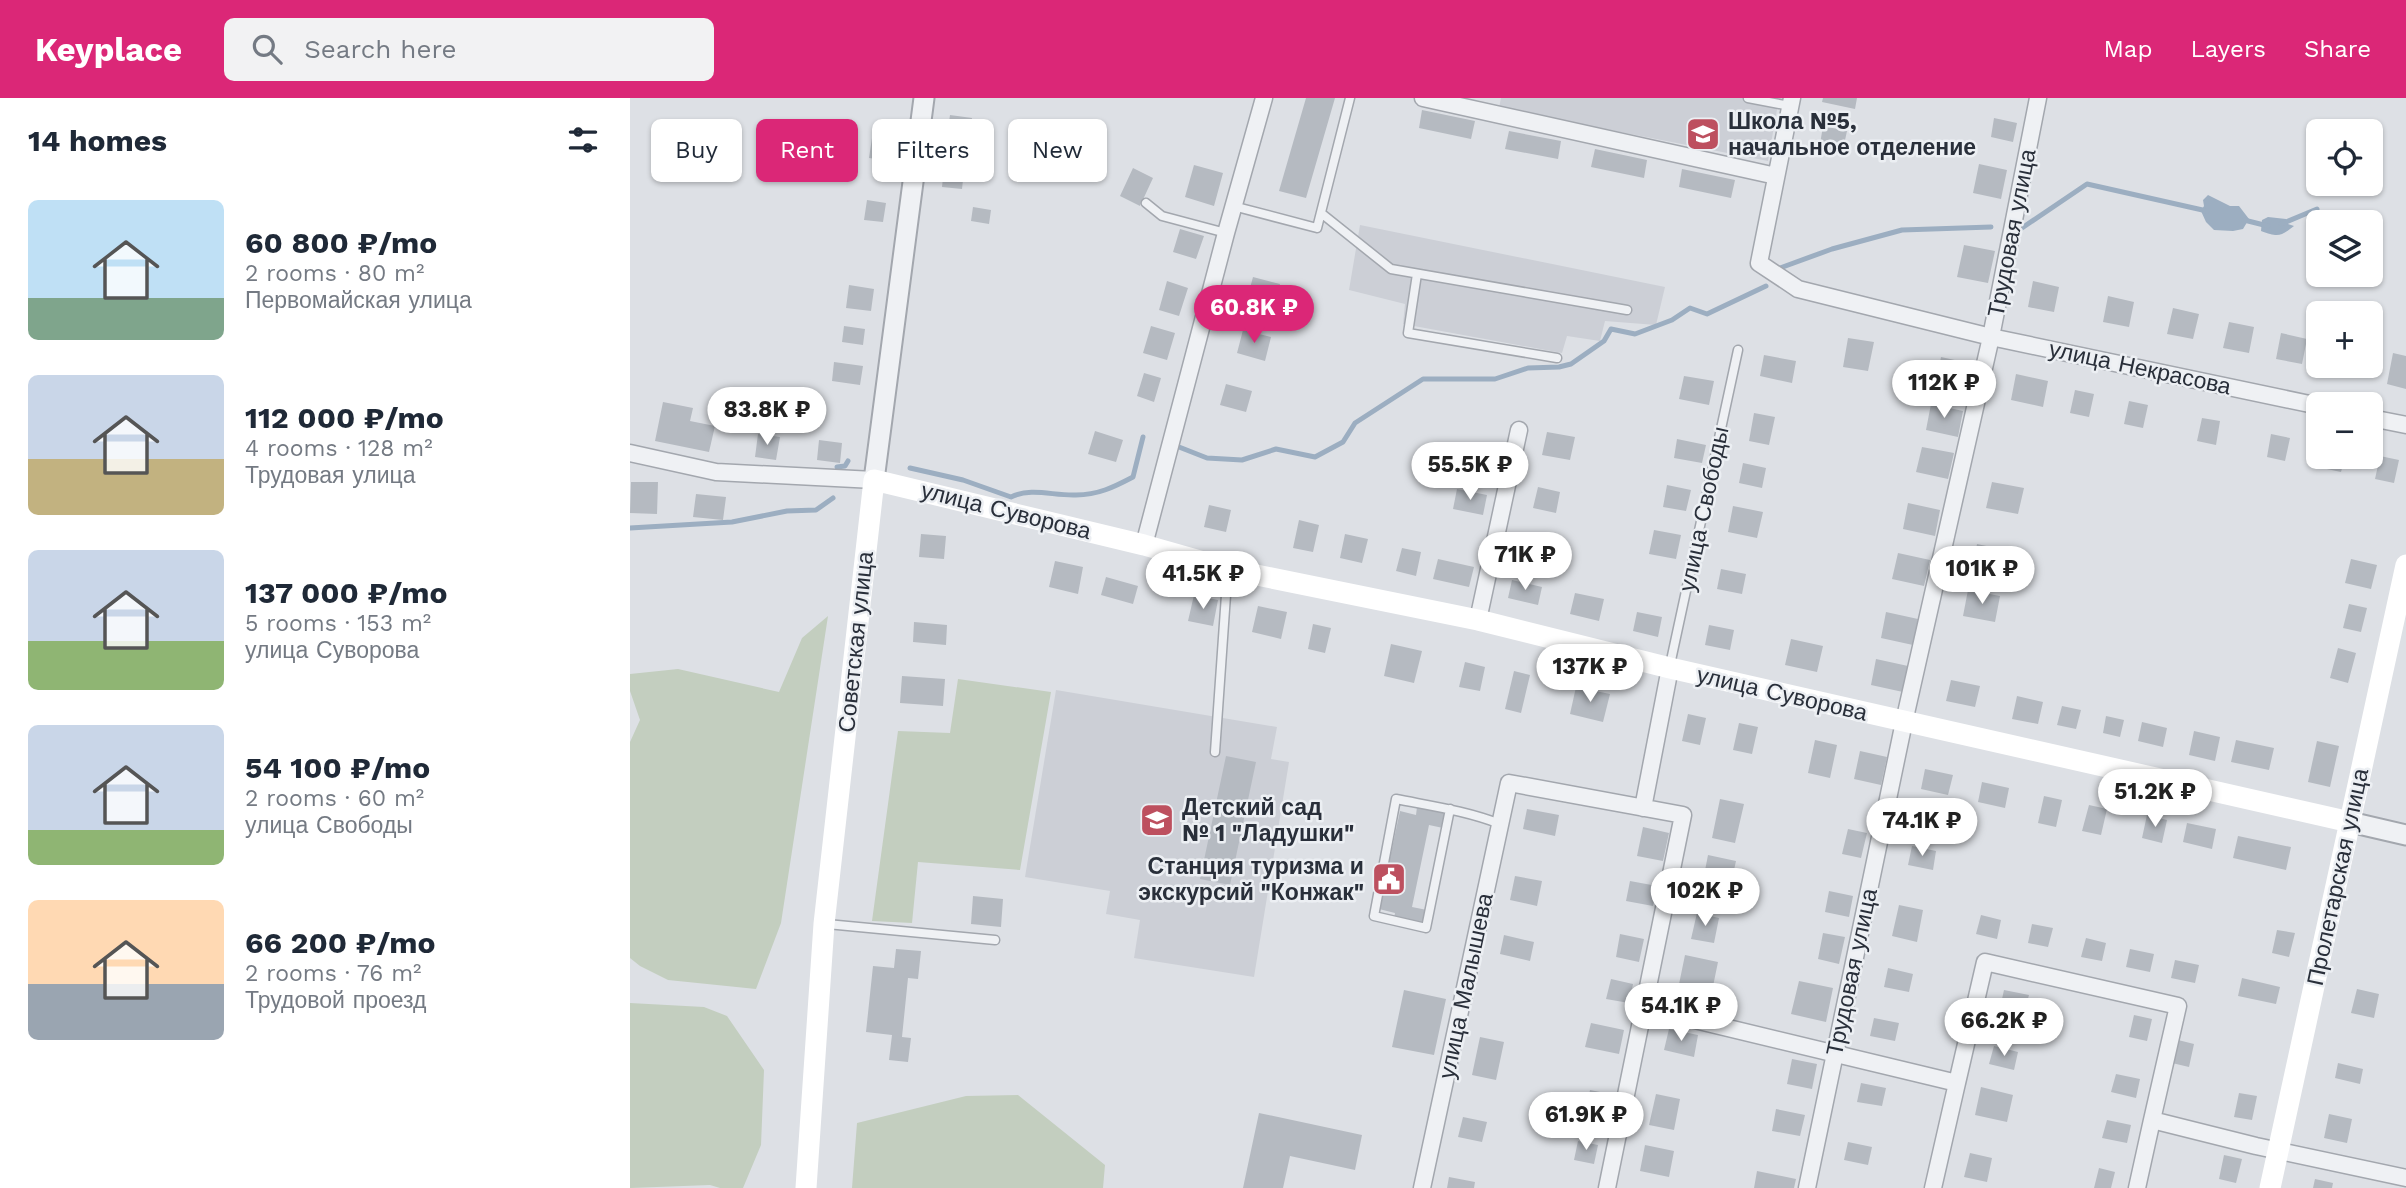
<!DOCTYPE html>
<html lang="en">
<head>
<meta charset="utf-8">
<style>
  :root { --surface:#fff; --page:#f2f2f3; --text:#1f2937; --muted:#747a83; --accent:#db2777 }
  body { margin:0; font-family:"Work Sans",sans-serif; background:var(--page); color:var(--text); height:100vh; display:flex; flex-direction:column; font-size:26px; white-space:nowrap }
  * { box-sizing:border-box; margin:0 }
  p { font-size:23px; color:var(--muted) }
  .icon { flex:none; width:38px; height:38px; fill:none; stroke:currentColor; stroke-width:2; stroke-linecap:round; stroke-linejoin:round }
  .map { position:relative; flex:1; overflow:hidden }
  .details { display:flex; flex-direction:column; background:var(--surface); width:630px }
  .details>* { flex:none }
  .hud { position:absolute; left:21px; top:21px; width:665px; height:63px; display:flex; gap:14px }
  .controls { position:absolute; left:1676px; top:21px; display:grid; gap:14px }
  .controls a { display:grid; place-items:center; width:77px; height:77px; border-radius:10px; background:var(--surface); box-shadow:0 2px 5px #0004; font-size:35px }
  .price { position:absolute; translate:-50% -60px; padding:0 16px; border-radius:24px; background:#fff; color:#222; font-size:23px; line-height:46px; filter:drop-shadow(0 2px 4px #0008) }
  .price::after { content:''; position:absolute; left:50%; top:42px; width:21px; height:16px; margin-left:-10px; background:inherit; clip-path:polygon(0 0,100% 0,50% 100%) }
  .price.active { background:var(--accent); color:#fff }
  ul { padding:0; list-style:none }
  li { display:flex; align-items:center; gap:21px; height:175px; padding:0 28px }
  li span { display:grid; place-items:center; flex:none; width:196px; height:140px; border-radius:10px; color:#555 }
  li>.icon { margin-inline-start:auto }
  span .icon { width:84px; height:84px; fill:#fffc; stroke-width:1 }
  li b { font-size:30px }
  h2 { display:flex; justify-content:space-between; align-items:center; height:84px; padding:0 28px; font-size:30px }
  .pill { padding:0 24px; border-radius:10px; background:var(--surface); box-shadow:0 2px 5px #0004; font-size:24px; line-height:63px }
  .pill.active { background:var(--accent); color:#fff }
  header { display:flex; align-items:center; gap:42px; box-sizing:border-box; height:98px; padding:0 35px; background:var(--accent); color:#fff }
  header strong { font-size:33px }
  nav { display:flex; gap:38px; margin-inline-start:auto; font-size:24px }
  .search { width:490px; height:63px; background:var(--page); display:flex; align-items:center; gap:18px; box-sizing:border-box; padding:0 24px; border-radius:10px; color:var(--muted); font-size:26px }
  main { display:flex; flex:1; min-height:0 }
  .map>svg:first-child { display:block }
  .built { fill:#cccfd6 }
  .green { fill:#c3cebf }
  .water { fill:#9caec1 }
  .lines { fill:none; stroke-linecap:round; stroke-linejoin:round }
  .stream { stroke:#9caec1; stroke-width:5 }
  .building { fill:#b5bac1 }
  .service-casing { stroke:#a3a7ae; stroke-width:11 }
  .minor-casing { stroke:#a3a7ae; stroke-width:19 }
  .tertiary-casing { stroke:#a3a7ae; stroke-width:23 }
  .service { stroke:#eff1f4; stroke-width:8 }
  .minor { stroke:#eff1f4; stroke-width:16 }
  .tertiary { stroke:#eff1f4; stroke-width:19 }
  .secondary { stroke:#fff; stroke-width:21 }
  .labels { text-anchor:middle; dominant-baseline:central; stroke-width:5; stroke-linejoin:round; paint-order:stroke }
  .poi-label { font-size:23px; font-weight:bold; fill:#292f3a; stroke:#eceff3; text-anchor:start }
  .street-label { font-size:23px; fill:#292f3a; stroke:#eceff3 }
</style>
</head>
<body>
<header>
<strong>Keyplace</strong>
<div class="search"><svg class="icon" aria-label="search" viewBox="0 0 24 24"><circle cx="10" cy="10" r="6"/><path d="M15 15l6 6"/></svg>Search here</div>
<nav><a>Map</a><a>Layers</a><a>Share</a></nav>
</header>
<main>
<section class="details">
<h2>14 homes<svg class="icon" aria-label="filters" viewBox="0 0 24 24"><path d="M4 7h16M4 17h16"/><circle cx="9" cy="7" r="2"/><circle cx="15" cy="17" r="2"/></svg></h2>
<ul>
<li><span style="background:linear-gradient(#bfe0f5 70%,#7fa58c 0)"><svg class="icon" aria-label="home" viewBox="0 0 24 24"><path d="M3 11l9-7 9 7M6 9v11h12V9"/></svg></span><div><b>60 800 ₽/mo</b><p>2 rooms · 80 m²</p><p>Первомайская улица</p></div></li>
<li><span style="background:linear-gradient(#c9d6e8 60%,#c2b280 0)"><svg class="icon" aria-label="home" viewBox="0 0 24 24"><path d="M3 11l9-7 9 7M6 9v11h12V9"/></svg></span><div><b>112 000 ₽/mo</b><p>4 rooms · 128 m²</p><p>Трудовая улица</p></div></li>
<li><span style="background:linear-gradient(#c9d6e8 65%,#8fb573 0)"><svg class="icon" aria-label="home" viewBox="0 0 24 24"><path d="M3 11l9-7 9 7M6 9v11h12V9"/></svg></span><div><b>137 000 ₽/mo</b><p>5 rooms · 153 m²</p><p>улица Суворова</p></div></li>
<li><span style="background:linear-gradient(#c9d6e8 75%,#8fb573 0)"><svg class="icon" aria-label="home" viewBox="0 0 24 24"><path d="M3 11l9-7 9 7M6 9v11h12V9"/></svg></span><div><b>54 100 ₽/mo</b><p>2 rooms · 60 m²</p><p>улица Свободы</p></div></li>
<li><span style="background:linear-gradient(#ffd9b3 60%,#9aa5b1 0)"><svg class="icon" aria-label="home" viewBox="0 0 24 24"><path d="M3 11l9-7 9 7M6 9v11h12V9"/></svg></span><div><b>66 200 ₽/mo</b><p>2 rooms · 76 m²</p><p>Трудовой проезд</p></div></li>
</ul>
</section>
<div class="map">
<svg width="1776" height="1090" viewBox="0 0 1776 1090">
  <rect width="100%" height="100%" fill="#dde0e5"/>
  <path class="built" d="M871,0h278l-11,63 -269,-53z
    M730,127l305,62 -9,38 -51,-4 -5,20 -33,-5 -5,17 -159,-29 2,-20 -56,-14z
    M426,592l221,37 -6,32 18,3 -35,215 -120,-19 6,-38 -34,-6 4,-23 -85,-14z"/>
  <path class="green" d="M198,518l-47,307 -25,66 -88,-9 -28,-14 -10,-8v-216l10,-22 -10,-29v-17l48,-5 101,23 23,-54z
    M328,581l93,13 -31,178 -102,-8 -6,61 -40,-2 26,-190 52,2z
    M0,905l74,4 23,9 37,54 -3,75 -18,43h-23l-10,-3 -80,3z
    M388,997l87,70 -2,23h-251l5,-65 109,-27z"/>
  <path class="water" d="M1578,97l22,11h9l10,13 -6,10 -10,2 -19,-1 -8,-8 -5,-11 3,-5 -1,-6z
    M1638,119l18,2 2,5 6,2c-14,11 -16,11 -33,5l1,-11z"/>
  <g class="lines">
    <path class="stream" d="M1614,122l24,6
      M1651,126l36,-15
      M1389,132l68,-46 120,27
      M1150,170l52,-19 70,-19 89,-3
      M549,349l28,11 35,2 34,-11 39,8 28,-15 12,-19 68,-44h72l33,-11 31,-1 12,-3 33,-23 7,-12 24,5 37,-14 18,-12 17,6 59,-28
      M207,369l8,-1 3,-5
      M280,370l53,12 48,17c21,-10 42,-1 65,-2 22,0 38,-8 57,-18l10,-40
      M0,430l102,-6 55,-11 29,-1 17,-12"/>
  </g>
  <path class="building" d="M676,0h29l-29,100 -27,-7z
    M1193,0h34l-2,11 -33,-7z
    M792,12l53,11 -4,18 -52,-11z
    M320,17l22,3 -3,21 -22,-3z
    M1364,20l23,5 -4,19 -22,-5z
    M1193,28l24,5 -5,23 -23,-4z
    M879,33l52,10 -3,18 -53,-10z
    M242,40l21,3 -3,20 -21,-3z
    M965,51l52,11 -3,18 -53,-11z
    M1349,66l28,6 -6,29 -28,-6z
    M564,67l29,8 -9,33 -29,-9z
    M314,70l20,3 -2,18 -20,-2z
    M503,70l20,10 -13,28 -20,-10z
    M1052,71l53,11 -4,18 -52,-11z
    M237,102l19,3 -3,19 -19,-2z
    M343,109l18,3 -2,14 -18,-3z
    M550,131l24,7 -8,23 -23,-7z
    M1334,147l31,6 -7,32 -31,-6z
    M623,179l27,7 -6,22 -27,-7z
    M537,183l21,7 -9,28 -20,-6z
    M1403,183l26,6 -5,25 -26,-5z
    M219,187l25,4 -3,22 -25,-3z
    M1478,198l26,6 -5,25 -26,-5z
    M1543,210l26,6 -6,25 -26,-5z
    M1599,224l25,5 -5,26 -26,-5z
    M214,228l21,3 -2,16 -21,-3z
    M521,228l24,7 -8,27 -24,-7z
    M613,232l28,7 -6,24 -28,-8z
    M1651,235l26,6 -5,25 -26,-5z
    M1218,240l26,4 -6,29 -25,-4z
    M1763,255l13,3v33l-19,-5z
    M1134,257l32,6 -4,22 -32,-7z
    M1311,259l32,7 -5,26 -32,-7z
    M204,264l29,4 -3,19 -28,-4z
    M1692,268h27l-2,7 -26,-5z
    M514,275l17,5 -7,24 -17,-6z
    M1386,276l32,7 -5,26 -32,-7z
    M1054,278l30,5 -5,24 -30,-6z
    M596,286l26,7 -6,21 -26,-7z
    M1445,292l19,4 -5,23 -19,-4z
    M1499,303l19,4 -5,23 -19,-4z
    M33,304l30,6 -3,13 25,5 -6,26 -54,-11z
    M1301,306l32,7 -5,26 -32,-7z
    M1124,315l21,4 -6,28 -20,-4z
    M1572,320l18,3 -4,24 -19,-4z
    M465,333l28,9 -7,22 -28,-8z
    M917,334l28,5 -5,23 -28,-5z
    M128,336l22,3 -4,23 -21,-3z
    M1641,336l19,4 -5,23 -18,-4z
    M1047,341l29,6 -4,18 -28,-5z
    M189,342l23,3 -2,20 -23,-3z
    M1292,349l32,6 -6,26 -32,-7z
    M1750,358l19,4 -5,23 -19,-4z
    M1695,359h20l-4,15 -19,-4z
    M1113,365l23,5 -4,20 -23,-5z
    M1,384h27l-1,32 -27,-1z
    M1362,384l32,6 -6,26 -32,-6z
    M1037,387l24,5 -5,21 -23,-4z
    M908,389l22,5 -4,21 -23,-5z
    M827,391l30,6 -4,20 -30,-6z
    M66,396l30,3 -3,23 -30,-3z
    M1278,405l32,7 -5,26 -32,-7z
    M579,407l22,5 -5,22 -22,-5z
    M1103,408l30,6 -6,26 -29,-6z
    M669,422l20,5 -6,27 -20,-4z
    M1024,432l27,5 -5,24 -27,-5z
    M291,436l25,2 -2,23 -25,-2z
    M715,436l23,5 -6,24 -22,-5z
    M1347,446l33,7 -6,26 -32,-6z
    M772,450l19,4 -5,24 -20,-5z
    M1268,455l32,7 -6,26 -32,-7z
    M808,461l36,8 -5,20 -36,-8z
    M1721,461l26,6 -6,24 -26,-6z
    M425,463l28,6 -5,27 -29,-7z
    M1091,471l25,5 -4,20 -25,-5z
    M476,479l32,9 -5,18 -32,-9z
    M882,482l30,7 -4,18 -30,-7z
    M1338,492l32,6 -5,26 -32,-6z
    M945,495l29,6 -5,22 -29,-7z
    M564,497l24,5 -5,26 -25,-5z
    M1719,506l18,4 -6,24 -18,-4z
    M628,508l29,6 -6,27 -29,-7z
    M1007,514l25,5 -4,20 -25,-6z
    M1256,514l32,7 -5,26 -32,-7z
    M284,524l33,3 -1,20 -33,-3z
    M683,526l18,4 -6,25 -17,-4z
    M1079,527l25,5 -4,20 -25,-5z
    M1161,541l32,7 -6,26 -32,-7z
    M761,546l31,7 -8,32 -30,-7z
    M1708,550l18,5 -8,30 -18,-5z
    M1246,561l32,7 -5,26 -32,-7z
    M835,564l20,5 -5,24 -21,-4z
    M884,573l16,4 -9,38 -16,-4z
    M272,578l43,3 -2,27 -43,-3z
    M1321,582l29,6 -5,21 -29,-6z
    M946,589l34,7 -7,28 -33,-8z
    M1387,598l26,6 -5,22 -26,-5z
    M1432,608l19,4 -5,19 -19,-4z
    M1058,616l18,4 -6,27 -18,-4z
    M1476,618l18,4 -4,17 -17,-4z
    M1512,624l25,6 -4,19 -25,-6z
    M1109,625l19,4 -6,27 -19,-4z
    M1564,633l26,6 -5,24 -26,-6z
    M1185,642l22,5 -7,33 -22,-5z
    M1606,642l38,8 -5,22 -38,-8z
    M1687,643l22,5 -9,41 -22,-5z
    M1230,653l27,6 -6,28 -27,-6z
    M596,658l30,6 -26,123 -30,-6z
    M1295,671l28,6 -5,20 -27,-6z
    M1352,684l27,6 -4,20 -27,-6z
    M1414,698l18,4 -6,27 -18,-4z
    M1090,701l24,5 -9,39 -23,-5z
    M1459,707l18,4 -6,26 -19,-4z
    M787,709l29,6 -3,15 -14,-3 -17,82 15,3 -3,15 -30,-6 1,-6 -16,-4 21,-98 16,4z
    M897,711l32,6 -4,21 -32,-7z
    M1517,717l20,5 -5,23 -20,-5z
    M1557,725l29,6 -4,20 -29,-7z
    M1013,729l26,6 -6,28 -26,-5z
    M1218,731l19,4 -6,25 -19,-4z
    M1608,738l53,11 -5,23 -53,-12z
    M1282,748l24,5 -3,19 -25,-5z
    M1078,757l28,6 -8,36 -27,-6z
    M885,778l27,5 -5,25 -27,-6z
    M1000,783l27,5 -4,20 -27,-5z
    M1199,793l24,5 -4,21 -24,-5z
    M343,798l30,3 -2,28 -30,-3z
    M1269,807l24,5 -6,32 -25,-6z
    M1067,815l22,5 -5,25 -23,-4z
    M1351,817l20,5 -4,19 -21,-5z
    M1402,826l21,4 -5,19 -20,-4z
    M1647,832l18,3 -6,24 -17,-4z
    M1193,835l22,4 -6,27 -21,-5z
    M990,836l24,5 -5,23 -23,-5z
    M874,837l30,7 -4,19 -30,-7z
    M1456,840l20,5 -4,18 -21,-4z
    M266,851l25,2 -3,28 -10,-1 -6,59 9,1 -3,24 -19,-2 3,-25 -26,-3 7,-66 21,2z
    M1500,851l24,5 -4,18 -24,-5z
    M1055,857l33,7 -7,34 -33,-7z
    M1545,862l24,5 -4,18 -24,-5z
    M1258,870l25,6 -4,18 -25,-5z
    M1612,880l38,9 -4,17 -38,-8z
    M981,881l22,5 -4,19 -23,-4z
    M1169,883l34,7 -7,34 -35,-8z
    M1727,891l22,5 -5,24 -23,-5z
    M774,892l42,9 -12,56 -42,-8z
    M1374,892l25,5 -5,18 -24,-5z
    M1504,917l18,4 -5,22 -18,-4z
    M1244,920l25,5 -4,18 -25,-5z
    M961,925l33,7 -5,24 -34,-7z
    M1039,931l29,6 -4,22 -30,-7z
    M850,939l24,5 -8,38 -24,-5z
    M1548,942l16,4 -5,23 -17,-4z
    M1364,948l24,6 -4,18 -25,-6z
    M1162,961l25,5 -5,25 -25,-5z
    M1708,965l25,6 -3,15 -25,-6z
    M1486,976l24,5 -4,19 -25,-6z
    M1231,985l25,5 -4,18 -25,-4z
    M1351,989l32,8 -6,27 -32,-7z
    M960,992l20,4 -6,25 -19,-4z
    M1609,995l18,3 -5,24 -18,-3z
    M1026,996l24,5 -6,31 -25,-5z
    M1146,1011l29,6 -5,21 -28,-5z
    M629,1015l103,22 -7,35 -65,-14 -7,32h-40z
    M1699,1016l23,5 -5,24 -23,-5z
    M833,1019l24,5 -5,20 -24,-5z
    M1477,1022l24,5 -4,18 -25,-5z
    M948,1043l20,4 -4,19 -20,-4z
    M1218,1044l24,5 -4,18 -24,-5z
    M1015,1047l29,6 -5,26 -29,-6z
    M1340,1055l22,5 -5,24 -23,-5z
    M1594,1057l18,4 -6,24 -17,-4z
    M1469,1070l16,4 -4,16h-17z
    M1127,1073l39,8 -2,9h-40z
    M819,1079l26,5 -1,6h-27z
    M1685,1081l18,4 -1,5h-19z"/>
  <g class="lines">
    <g class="service-casing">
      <path id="service" d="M1118,0l42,8
        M516,105l16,13 64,17
        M603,108l84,22 33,-130
        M691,115l70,56 236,41
        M787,176l-9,59 149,25
        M1040,567l68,-315
        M585,654l11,-157 6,-25
        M820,711l-24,119 -52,-12 22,-117c35,7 71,12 104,25
        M197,826l168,16"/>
    </g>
    <g class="minor-casing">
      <path id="minor" d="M793,0l353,78
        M1162,0l-33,165 39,26 193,48 328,69
        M1741,320l35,7
        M0,355l86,19 158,8
        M514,447l82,-312 38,-135
        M848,522l41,-190
        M1013,710l27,-140
        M1015,910l312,75 -24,105
        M1327,985l28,-121 193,44 -26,114
        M792,1090l87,-405 174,32 -76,373
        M1177,1090l97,-466 87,-385 47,-239
        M1507,1090l15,-68 104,26 150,32"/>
    </g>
    <g class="tertiary-casing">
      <path id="tertiary" d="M244,382l50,-382
        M1720,724l56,13"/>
    </g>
    <use href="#service" class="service"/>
    <use href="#minor" class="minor"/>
    <use href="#tertiary" class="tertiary"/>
    <path class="secondary" d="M176,1090l18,-264 50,-444 270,65 88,25 246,50 192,48 680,154
      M1640,1090l136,-623"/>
  </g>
  <defs>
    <g id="school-square" transform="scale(1.75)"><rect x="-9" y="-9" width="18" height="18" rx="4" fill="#bd505f" stroke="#eceff3"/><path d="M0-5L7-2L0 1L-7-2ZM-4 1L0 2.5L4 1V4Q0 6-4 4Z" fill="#fff"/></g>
    <g id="civic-square" transform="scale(1.75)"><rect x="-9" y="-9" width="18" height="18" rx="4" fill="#bd505f" stroke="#eceff3"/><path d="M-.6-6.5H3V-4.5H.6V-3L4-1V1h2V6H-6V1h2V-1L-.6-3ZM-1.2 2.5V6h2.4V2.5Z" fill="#fff"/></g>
  </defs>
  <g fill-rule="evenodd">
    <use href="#school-square" x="1073" y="36"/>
    <use href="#school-square" x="527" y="722"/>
    <use href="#civic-square" x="759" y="781"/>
  </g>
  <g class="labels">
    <g class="poi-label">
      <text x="1098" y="23">Школа №5,<tspan x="1098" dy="26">начальное отделение</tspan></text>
      <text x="552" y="709">Детский сад<tspan x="552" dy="26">№ 1 "Ладушки"</tspan></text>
      <text x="734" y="768" text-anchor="end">Станция туризма и<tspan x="734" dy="26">экскурсий "Конжак"</tspan></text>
    </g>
    <g class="street-label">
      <text transform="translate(1382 135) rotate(-79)">Трудовая улица</text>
      <text transform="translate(1510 270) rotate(12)">улица Некрасова</text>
      <text transform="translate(1074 411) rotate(-78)">улица Свободы</text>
      <text transform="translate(376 413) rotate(14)">улица Суворова</text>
      <text transform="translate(226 544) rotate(-84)">Советская улица</text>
      <text transform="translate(1152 596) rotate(13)">улица Суворова</text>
      <text transform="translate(1708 779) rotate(-78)">Пролетарская улица</text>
      <text transform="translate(1222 874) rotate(-78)">Трудовая улица</text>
      <text transform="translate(836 888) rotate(-78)">улица Малышева</text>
    </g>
  </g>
</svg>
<div class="controls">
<a><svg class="icon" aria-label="locate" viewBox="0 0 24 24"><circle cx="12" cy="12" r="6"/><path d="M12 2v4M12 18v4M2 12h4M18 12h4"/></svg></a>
<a><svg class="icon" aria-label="layers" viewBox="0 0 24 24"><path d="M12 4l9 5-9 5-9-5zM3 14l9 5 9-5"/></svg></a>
<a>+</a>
<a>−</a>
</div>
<b class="price active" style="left:624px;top:247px">60.8K ₽</b>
<b class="price" style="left:1314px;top:322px">112K ₽</b>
<b class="price" style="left:137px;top:349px">83.8K ₽</b>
<b class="price" style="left:840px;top:404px">55.5K ₽</b>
<b class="price" style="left:895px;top:494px">71K ₽</b>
<b class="price" style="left:1352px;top:508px">101K ₽</b>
<b class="price" style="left:573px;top:513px">41.5K ₽</b>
<b class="price" style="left:960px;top:606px">137K ₽</b>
<b class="price" style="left:1525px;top:731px">51.2K ₽</b>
<b class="price" style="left:1292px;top:760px">74.1K ₽</b>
<b class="price" style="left:1075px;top:830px">102K ₽</b>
<b class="price" style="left:1051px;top:945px">54.1K ₽</b>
<b class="price" style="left:1374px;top:960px">66.2K ₽</b>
<b class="price" style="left:956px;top:1054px">61.9K ₽</b>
<div class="hud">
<a class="pill">Buy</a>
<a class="pill active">Rent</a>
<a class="pill">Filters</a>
<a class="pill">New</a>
</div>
</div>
</main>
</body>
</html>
